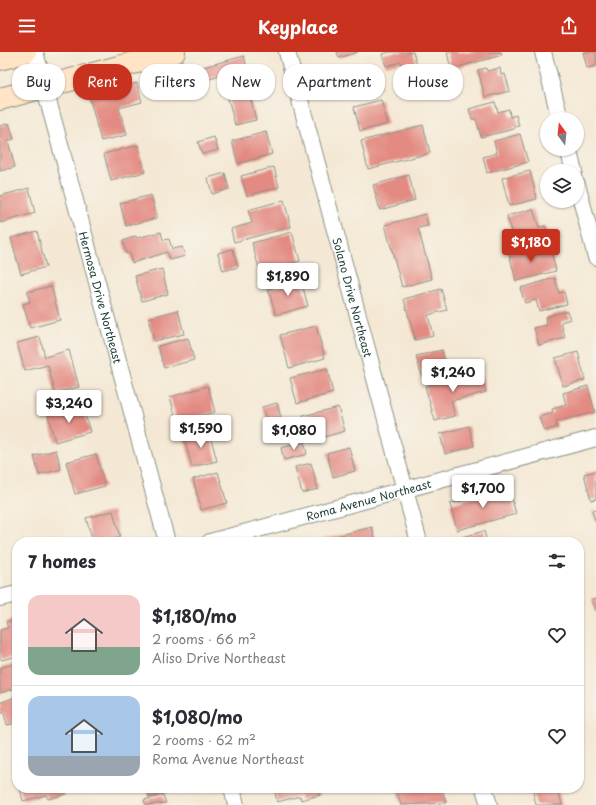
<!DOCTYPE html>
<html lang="en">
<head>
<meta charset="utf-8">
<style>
  :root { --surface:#fff; --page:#f2f2f3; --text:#2b2b33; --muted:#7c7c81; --line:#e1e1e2; --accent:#c8321e }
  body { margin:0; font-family:"Playpen Sans",sans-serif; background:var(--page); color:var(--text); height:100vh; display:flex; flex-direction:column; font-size:15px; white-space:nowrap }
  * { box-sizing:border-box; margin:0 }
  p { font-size:13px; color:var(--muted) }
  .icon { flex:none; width:22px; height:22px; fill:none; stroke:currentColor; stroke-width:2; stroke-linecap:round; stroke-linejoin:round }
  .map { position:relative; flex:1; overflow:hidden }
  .side { position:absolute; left:12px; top:485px; width:572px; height:256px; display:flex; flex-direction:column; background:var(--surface); border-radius:16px; box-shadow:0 1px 3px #0004 }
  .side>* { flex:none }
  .banner { position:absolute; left:12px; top:12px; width:572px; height:36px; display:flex; gap:8px }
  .needle { width:26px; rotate:345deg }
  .tools { position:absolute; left:540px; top:60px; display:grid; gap:8px }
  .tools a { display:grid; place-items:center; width:44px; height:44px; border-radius:50%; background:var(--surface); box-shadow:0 1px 3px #0004; font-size:20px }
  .price { position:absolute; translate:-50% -34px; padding:0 9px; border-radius:4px; background:#fff; color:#222; font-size:13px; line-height:26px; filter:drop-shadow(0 1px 2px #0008) }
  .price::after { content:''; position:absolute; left:50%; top:24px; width:12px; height:9px; margin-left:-6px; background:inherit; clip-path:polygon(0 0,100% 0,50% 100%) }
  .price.on { background:var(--accent); color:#fff }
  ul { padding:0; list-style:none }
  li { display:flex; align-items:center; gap:12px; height:100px; padding:0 16px }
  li+li { border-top:1px solid var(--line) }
  li span { display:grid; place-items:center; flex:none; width:112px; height:80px; border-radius:12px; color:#555 }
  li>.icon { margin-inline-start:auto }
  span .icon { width:48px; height:48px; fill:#fffc; stroke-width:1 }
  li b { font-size:17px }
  h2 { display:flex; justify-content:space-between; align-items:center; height:48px; padding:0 16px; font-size:17px }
  .pill { padding:0 14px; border-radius:16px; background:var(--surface); box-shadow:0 1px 3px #0004; font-size:14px; line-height:36px }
  .pill.on { background:var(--accent); color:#fff }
  header { display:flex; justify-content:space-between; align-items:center; height:52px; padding:0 16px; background:var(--accent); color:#fff; font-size:18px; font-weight:700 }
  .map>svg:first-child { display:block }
  .building { fill:#e38a82 }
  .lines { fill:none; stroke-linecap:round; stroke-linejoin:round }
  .minor-casing { stroke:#8a9284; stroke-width:18 }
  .secondary-casing { stroke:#8a9284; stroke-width:24 }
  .minor { stroke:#fff; stroke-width:16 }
  .secondary { stroke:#ffe4c6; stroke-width:22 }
  .labels { text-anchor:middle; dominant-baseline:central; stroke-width:3.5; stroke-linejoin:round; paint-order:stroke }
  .street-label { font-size:11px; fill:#1f3d34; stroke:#f7f3e8 }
</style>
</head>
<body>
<header><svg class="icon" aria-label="menu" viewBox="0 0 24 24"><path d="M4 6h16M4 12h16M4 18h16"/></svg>Keyplace<svg class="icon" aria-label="share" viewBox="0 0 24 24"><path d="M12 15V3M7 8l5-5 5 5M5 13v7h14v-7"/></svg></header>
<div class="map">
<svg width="596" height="753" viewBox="0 0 596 753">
  <rect width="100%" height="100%" fill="#f7f3e8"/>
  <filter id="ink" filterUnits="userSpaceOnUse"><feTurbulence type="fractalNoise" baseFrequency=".025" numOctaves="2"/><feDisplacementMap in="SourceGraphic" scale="8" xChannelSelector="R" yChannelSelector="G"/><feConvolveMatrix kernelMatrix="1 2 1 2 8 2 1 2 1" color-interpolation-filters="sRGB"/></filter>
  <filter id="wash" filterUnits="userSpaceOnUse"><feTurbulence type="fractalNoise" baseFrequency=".012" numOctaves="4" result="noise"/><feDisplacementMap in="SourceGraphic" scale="16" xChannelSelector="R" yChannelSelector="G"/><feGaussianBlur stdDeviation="0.9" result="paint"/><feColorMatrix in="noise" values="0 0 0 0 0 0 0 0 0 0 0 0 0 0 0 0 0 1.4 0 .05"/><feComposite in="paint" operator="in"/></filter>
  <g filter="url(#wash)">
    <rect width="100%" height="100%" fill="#f4e8d4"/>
    <g id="blocks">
      <path class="building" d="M337,0h21l-19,6z
        M391,0h22l5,17 -14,4 -3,-11 -15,4 -4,-12z
        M447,0h54l1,3 -51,14z
        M583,0h13v14l-9,2z
        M244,4l7,27 -28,7 -3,-14 -14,4 -3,-13z
        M375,13l6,22 -31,9 -6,-23z
        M486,16l1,3 13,-3 1,7 4,-1 5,17 -25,6 -7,-27z
        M137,31l5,19 -23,6 8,27 -26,6 -12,-45z
        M249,40l7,28 -21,5 -7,-27z
        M381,48l7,24 -28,7 -6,-24z
        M495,50l3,10 11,-3 1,8 6,-2 3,11 -5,1v2l-33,8 -5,-18h-4l-3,-10z
        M9,71l5,16 -6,2 7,26 -15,4v-45z
        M423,73l7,28 -62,16 -7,-28z
        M266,80l6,22 -34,10 -6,-23z
        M520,82l8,28 -41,11 -4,-16 14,-4 -3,-12z
        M214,85l4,13 -16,4 -4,-12z
        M138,93l7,27 -34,9 -7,-27z
        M274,115l5,20 -32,9 -6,-20z
        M530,119l7,28 -28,7 -7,-28z
        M225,121l4,16 -17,5 -4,-16z
        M409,123l6,25 -35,10 -7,-25z
        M29,136l6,25 -35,10v-27z
        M151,143l6,23 -31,8 -6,-23z
        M284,148l7,27 -57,15 -3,-13 21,-6 -4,-13z
        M533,157l6,19 6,-2 3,9 -34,9 -7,-28z
        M425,162l3,12 -10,2 14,51 -30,8 -17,-62z
        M37,179l9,36 -25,7 -10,-36z
        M161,180l2,8 6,-1 3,10 10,-2 3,9 -15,4 -3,-8 -35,11 -3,-10 -3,1 -3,-13 13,-5 1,2z
        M292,180l8,29 -40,11 -8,-29z
        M534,194l2,9 15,-4 5,20 -40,10 -7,-28z
        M233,197l5,18 -15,4 -5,-18z
        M162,217l6,25 -26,7 -7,-25z
        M555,226l4,15 5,-1 3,12 -28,7 -3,-11 -11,3 -5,-15z
        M301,228l7,26 -32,9 -8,-26z
        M51,234l9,34 -30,8 -7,-24 7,-2 -3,-10z
        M441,237l6,21 -19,5 5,21 -18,4 -11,-41z
        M178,258l6,24 -30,7 -6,-23z
        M567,259l3,8 -9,3 4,16 -26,7 -5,-17 13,-3 -2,-8z
        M316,274l9,32 -36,10 -9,-33z
        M40,285l5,20 24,-7 10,37 -24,6 -7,-28 -23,6 -8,-28z
        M188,286l6,22 -30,8 -6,-22z
        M442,298l5,21 -25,6 -6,-21z
        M578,300l7,28 -22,6 -8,-28z
        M327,317l6,24 -36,10 -7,-25z
        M480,319l6,21 -35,9 4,15 -20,5 -10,-35z
        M208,334l7,26 -38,10 -7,-25z
        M588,334l7,26 -39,10 1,5 -13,4 -5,-14 14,-4 -1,-4 14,-4 -3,-12z
        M277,351l4,15 -14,4 -5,-15z
        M82,353l8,27 -35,10 -7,-27z
        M338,355l7,24 -35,10 -7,-25z
        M469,374l5,20 -29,8 -5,-20z
        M209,379l8,30 -25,6 -8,-29z
        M304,390l3,12 -23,6 -3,-12z
        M349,395l6,24 -22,6 -6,-24z
        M56,398l5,19 -22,6 -5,-19z
        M96,402l9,32 -30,8 -9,-32z
        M311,411l7,26 -16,4 -7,-26z
        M596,419v28l-5,1 -7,-26z
        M218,420l9,31 -26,7 -8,-31z
        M509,436l7,26 -59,16 -7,-26z
        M596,458v13l-4,-12z
        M113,459l7,26 -17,5h-10l-7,-24z
        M372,475l4,15h-55v-2z
        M484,479l3,11h-24l-1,-5z
        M596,546v12l-1,1 -3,-12z
        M16,567l1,37 -15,4 -2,-2v-28l8,-2 -2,-6z
        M17,611v8l-3,1 3,16 -17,5v-25z
        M17,644v27l-10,2 -3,-12h-4v-10z
        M17,691v16l-4,-15z
        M20,736h44l2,6 -18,5 -2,-4 -23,6z
        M147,736h34l-32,9z
        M274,736h44l2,7 -19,5 -1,-4 -23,6z
        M396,736h46l4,15 -45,2z
        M532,736h26l4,17h-26z
        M163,743l3,8 -20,2 -2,-5z"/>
    </g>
  </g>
  <g filter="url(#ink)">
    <use href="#blocks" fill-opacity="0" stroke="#8a9284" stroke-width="1"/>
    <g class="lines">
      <g class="minor-casing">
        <g id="minor">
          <path id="s1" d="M35,0l132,490"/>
          <path id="s2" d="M287,0l132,490"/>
          <path d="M543,0l17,67"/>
          <path d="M568,97l6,22"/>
          <path d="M577,132l19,73"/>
          <path id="s3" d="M210,490l386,-104"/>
          <path d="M0,546l17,-4"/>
          <path d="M232,736l4,17"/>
          <path d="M484,736l5,17"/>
        </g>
      </g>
      <g class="secondary-casing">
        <path id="secondary" d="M0,7l25,-7
          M0,47l174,-47"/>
      </g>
      <use href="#minor" class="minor"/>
      <use href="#secondary" class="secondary"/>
    </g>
  </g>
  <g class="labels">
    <g class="street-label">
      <text stroke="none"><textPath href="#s1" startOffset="254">Hermosa Drive Northeast</textPath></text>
      <text stroke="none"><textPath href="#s2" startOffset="254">Solano Drive Northeast</textPath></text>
      <text stroke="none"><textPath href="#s3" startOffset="164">Roma Avenue Northeast</textPath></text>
    </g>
  </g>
</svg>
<div class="tools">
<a><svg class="needle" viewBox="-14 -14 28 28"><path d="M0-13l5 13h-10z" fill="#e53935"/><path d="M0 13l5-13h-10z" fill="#7c7c81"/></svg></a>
<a><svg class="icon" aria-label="layers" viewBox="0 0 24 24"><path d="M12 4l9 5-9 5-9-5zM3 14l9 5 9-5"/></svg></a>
</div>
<b class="price on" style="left:531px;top:211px">$1,180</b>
<b class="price" style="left:288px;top:245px">$1,890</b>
<b class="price" style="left:453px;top:341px">$1,240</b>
<b class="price" style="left:69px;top:372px">$3,240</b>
<b class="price" style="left:201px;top:397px">$1,590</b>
<b class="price" style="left:294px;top:399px">$1,080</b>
<b class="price" style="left:483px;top:457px">$1,700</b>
<div class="banner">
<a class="pill">Buy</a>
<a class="pill on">Rent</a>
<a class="pill">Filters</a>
<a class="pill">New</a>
<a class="pill">Apartment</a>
<a class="pill">House</a>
</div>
<section class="side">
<h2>7 homes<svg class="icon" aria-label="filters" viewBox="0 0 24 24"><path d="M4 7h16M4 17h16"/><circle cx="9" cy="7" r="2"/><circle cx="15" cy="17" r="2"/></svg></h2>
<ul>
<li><span style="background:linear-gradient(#f6c9c9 65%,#7fa58c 0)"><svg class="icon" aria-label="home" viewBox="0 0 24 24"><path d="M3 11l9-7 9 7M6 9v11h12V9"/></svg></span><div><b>$1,180/mo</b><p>2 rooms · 66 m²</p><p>Aliso Drive Northeast</p></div><svg class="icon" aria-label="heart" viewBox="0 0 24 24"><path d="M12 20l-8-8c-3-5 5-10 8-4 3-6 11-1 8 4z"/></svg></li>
<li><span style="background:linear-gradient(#a9c7e8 75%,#9aa5b1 0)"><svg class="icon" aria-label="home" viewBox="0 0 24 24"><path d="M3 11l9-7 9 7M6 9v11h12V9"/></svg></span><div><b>$1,080/mo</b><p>2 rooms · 62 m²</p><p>Roma Avenue Northeast</p></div><svg class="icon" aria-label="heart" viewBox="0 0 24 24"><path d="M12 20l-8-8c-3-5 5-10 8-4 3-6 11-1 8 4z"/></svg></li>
</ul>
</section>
</div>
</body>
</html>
